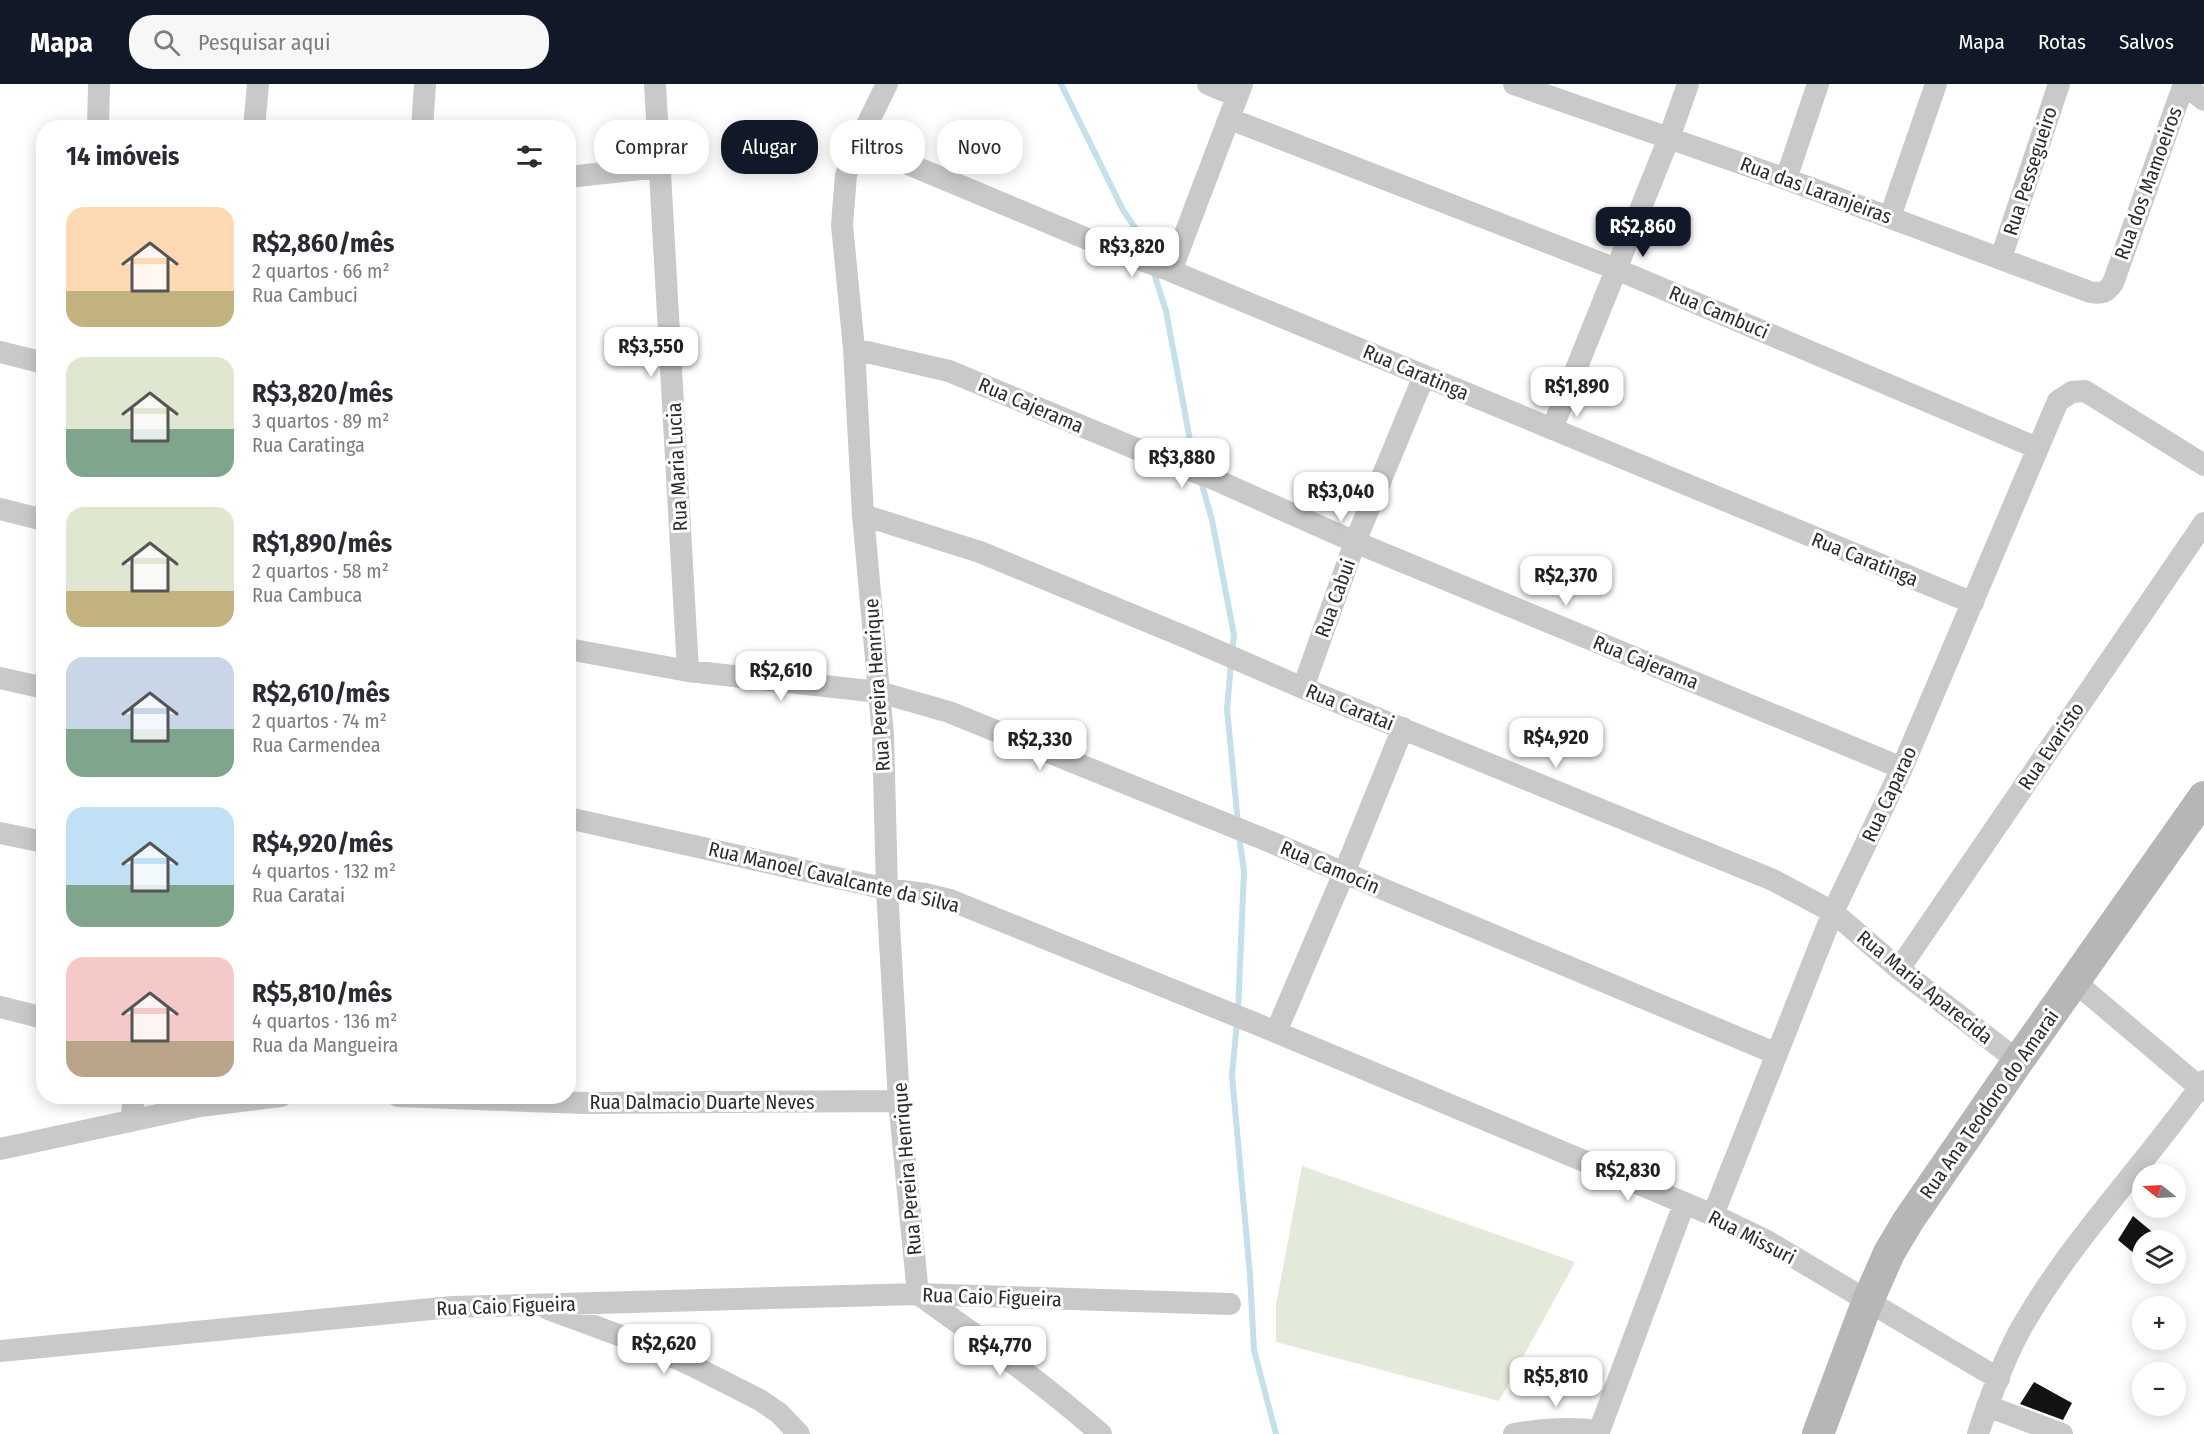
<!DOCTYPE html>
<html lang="pt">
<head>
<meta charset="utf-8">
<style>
  :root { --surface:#fff; --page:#f7f7f7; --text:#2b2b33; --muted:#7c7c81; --accent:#111827 }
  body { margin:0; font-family:"Fira Sans Condensed",sans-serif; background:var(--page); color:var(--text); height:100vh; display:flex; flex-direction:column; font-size:22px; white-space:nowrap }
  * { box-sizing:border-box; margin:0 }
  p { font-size:20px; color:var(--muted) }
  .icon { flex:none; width:33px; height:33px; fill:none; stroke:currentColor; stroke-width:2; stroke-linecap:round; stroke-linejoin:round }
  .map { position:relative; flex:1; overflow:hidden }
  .drawer { position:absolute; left:36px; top:36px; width:540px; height:984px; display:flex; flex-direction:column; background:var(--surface); border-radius:24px; box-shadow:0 3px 15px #0003 }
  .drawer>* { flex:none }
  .top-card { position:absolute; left:594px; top:36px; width:570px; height:54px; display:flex; gap:12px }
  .needle { width:39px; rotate:288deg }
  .tools { position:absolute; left:2132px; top:1080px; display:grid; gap:12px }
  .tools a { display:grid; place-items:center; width:54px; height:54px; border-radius:50%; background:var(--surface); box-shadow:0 3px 15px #0003; font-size:30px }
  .price { position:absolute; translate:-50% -51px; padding:0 14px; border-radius:12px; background:#fff; color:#222; font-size:20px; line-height:39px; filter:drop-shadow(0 2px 3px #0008) }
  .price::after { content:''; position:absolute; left:50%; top:36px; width:18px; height:14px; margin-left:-9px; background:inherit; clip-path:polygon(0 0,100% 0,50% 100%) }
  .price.current { background:var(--accent); color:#fff }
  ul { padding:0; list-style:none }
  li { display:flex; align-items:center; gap:18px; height:150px; padding:0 30px }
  li span { display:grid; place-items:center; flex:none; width:168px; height:120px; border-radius:18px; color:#555 }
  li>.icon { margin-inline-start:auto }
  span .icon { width:72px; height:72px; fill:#fffc; stroke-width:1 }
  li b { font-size:26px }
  h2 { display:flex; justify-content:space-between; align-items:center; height:72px; padding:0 30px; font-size:26px }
  .pill { padding:0 21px; border-radius:24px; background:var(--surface); box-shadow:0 3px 15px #0003; font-size:21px; line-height:54px }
  .pill.current { background:var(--accent); color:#fff }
  header { display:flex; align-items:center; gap:36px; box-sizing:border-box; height:84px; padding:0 30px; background:var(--accent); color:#fff }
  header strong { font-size:28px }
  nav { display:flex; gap:33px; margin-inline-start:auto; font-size:21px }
  .search { width:420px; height:54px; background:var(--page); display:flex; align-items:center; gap:15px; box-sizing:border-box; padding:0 21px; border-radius:24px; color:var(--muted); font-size:22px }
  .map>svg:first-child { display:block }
  .green { fill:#e4eada }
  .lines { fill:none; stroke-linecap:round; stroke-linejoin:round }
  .stream { stroke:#c5e0ea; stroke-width:6 }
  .building { fill:#131313 }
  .street { stroke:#c9c9c9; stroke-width:22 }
  .secondary { stroke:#b6b6b6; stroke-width:32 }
  .labels { text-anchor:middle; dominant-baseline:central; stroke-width:6; stroke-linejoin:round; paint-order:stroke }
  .street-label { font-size:20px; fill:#2c2c2c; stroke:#fff }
</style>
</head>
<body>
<header>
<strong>Mapa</strong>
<div class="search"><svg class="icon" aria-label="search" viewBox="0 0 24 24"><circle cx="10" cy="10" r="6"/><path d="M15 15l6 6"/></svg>Pesquisar aqui</div>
<nav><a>Mapa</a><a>Rotas</a><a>Salvos</a></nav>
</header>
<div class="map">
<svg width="2204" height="1350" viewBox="0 0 2204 1350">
  <rect width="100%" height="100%" fill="#fff"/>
  <path class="green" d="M1302,1082l273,96 -76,139 -223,-59v-37z"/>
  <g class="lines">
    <path class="stream" d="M1061,0l62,126 21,31 5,17
      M1153,186l13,41 24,129 8,28
      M1201,397l11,39 22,115 -2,18
      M1231,579l-4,46 11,114
      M1238,928l6,-141 -5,-35
      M1237,938l-5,53 18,200 4,75 22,84"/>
  </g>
  <path class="building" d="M2133,1132l29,24h-20v20l-24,-20z
    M2034,1298l38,21 -9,17 -43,-16z"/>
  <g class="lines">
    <path class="street" d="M655,0l33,587
      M887,0l-29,59 -12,32 -4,50 12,124 9,166 20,221 4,153 12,212 19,193c63,45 125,89 183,140
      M1208,0l29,12
      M1514,0l272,95 304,113c12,2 16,1 23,-9l71,-199 20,16
      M1230,35l386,150 421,179
      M98,44l1,-44
      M254,44l4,-44
      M422,44l3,-44
      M858,59l253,106 60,22 802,332
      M568,93l91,-10
      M1786,95l32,-95
      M1890,133l46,-133
      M2001,174l58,-174
      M1171,187l71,-187
      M854,265l95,22 212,88 55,21 139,62 547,226
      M0,268l44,11
      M1552,345l117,-291 19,-54
      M0,425l44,11
      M863,431l117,37 210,87 113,49 470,192 60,32 66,57 119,92
      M568,565l120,22 191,21 70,20 312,126 516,216
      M0,594l44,10
      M1303,604l52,-146 69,-166
      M568,734l319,71 38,5 25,6 309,125 454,190 54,26 232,138
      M0,749l44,9
      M1899,885l305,-446
      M2075,898l129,109
      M0,923l44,11
      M1276,948l68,-159 59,-145
      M398,1012l186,7 315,-2
      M131,1037l3,-25
      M0,1065l200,-43 81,-10
      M1713,1131l120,-303 69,-144 156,-367 14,-9 13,-1 119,74
      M548,1225l106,39 39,18 67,34 19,13 20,21
      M0,1267l452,-44 466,-13 312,10
      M1987,1322l75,28
      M1514,1350c30,-5 55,-7 85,-3
      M1598,1350l86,-230
      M1978,1350c11,-34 24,-70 41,-102 50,-90 126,-167 185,-251"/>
    <path class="secondary" d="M1818,1350l49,-131 22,-50 19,-32 110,-160 186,-264"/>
  </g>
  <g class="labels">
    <g class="street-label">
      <text transform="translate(2030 87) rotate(-72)">Rua Pessegueiro</text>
      <text transform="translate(2148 99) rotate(-70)">Rua dos Mamoeiros</text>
      <text transform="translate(1816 106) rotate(20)">Rua das Laranjeiras</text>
      <text transform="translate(1719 228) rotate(23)">Rua Cambuci</text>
      <text transform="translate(1416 288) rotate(23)">Rua Caratinga</text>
      <text transform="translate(1031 321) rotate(23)">Rua Cajerama</text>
      <text transform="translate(677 383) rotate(-93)">Rua Maria Lucia</text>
      <text transform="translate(1865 475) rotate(22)">Rua Caratinga</text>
      <text transform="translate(1335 514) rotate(-70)">Rua Cabui</text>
      <text transform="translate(1646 578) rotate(22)">Rua Cajerama</text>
      <text transform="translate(877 601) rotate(-94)">Rua Pereira Henrique</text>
      <text transform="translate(1350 623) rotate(22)">Rua Caratai</text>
      <text transform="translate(2051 662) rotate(-56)">Rua Evaristo</text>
      <text transform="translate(1889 710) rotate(-65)">Rua Caparao</text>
      <text transform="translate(1330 783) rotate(23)">Rua Camocin</text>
      <text transform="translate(834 793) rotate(13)">Rua Manoel Cavalcante da Silva</text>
      <text transform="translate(1925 903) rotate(39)">Rua Maria Aparecida</text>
      <text x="702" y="1018">Rua Dalmacio Duarte Neves</text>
      <text transform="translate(1989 1020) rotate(-55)">Rua Ana Teodoro do Amarai</text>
      <text transform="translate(907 1085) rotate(-95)">Rua Pereira Henrique</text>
      <text transform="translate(1752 1153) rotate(27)">Rua Missuri</text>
      <text transform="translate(992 1213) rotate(2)">Rua Caio Figueira</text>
      <text transform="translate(506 1222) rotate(-2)">Rua Caio Figueira</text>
    </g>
  </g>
</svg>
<div class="tools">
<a><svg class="needle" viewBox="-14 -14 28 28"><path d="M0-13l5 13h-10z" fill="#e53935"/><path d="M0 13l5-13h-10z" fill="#7c7c81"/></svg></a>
<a><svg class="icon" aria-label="layers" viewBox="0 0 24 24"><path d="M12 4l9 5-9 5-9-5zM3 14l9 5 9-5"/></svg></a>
<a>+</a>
<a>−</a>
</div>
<b class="price current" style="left:1643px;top:174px">R$2,860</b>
<b class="price" style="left:1132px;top:194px">R$3,820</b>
<b class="price" style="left:651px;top:294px">R$3,550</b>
<b class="price" style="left:1577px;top:334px">R$1,890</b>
<b class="price" style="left:1182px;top:405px">R$3,880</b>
<b class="price" style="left:1341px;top:439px">R$3,040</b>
<b class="price" style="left:1566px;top:523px">R$2,370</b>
<b class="price" style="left:781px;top:618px">R$2,610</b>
<b class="price" style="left:1556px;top:685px">R$4,920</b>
<b class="price" style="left:1040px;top:687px">R$2,330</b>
<b class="price" style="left:1628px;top:1118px">R$2,830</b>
<b class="price" style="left:664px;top:1291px">R$2,620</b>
<b class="price" style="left:1000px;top:1293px">R$4,770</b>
<b class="price" style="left:1556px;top:1324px">R$5,810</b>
<div class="top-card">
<a class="pill">Comprar</a>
<a class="pill current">Alugar</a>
<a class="pill">Filtros</a>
<a class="pill">Novo</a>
</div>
<section class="drawer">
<h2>14 imóveis<svg class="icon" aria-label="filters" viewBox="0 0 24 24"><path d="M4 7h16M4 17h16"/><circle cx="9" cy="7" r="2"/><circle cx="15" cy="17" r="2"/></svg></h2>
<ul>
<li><span style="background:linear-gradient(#ffd9b3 70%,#c2b280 0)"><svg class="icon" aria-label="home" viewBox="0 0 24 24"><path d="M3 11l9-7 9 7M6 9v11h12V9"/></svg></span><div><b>R$2,860/mês</b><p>2 quartos · 66 m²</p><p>Rua Cambuci</p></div></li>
<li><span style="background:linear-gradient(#dfe7d0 60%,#7fa58c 0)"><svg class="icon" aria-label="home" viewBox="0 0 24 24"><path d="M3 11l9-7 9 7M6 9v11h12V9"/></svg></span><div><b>R$3,820/mês</b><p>3 quartos · 89 m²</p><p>Rua Caratinga</p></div></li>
<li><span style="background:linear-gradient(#dfe7d0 70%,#c2b280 0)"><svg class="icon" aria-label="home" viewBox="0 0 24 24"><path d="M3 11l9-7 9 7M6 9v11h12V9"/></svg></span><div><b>R$1,890/mês</b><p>2 quartos · 58 m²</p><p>Rua Cambuca</p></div></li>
<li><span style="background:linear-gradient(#c9d6e8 60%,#7fa58c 0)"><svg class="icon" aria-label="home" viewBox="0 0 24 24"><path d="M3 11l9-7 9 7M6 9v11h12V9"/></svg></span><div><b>R$2,610/mês</b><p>2 quartos · 74 m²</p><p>Rua Carmendea</p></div></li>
<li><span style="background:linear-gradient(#bfe0f5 65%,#7fa58c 0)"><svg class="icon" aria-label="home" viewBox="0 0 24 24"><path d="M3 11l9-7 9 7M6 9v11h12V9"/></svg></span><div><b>R$4,920/mês</b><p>4 quartos · 132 m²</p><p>Rua Caratai</p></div></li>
<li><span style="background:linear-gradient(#f6c9c9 70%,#b9a48a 0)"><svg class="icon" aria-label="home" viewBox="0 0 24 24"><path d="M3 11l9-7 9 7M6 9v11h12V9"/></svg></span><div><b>R$5,810/mês</b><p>4 quartos · 136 m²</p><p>Rua da Mangueira</p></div></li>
</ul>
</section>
</div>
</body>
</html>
